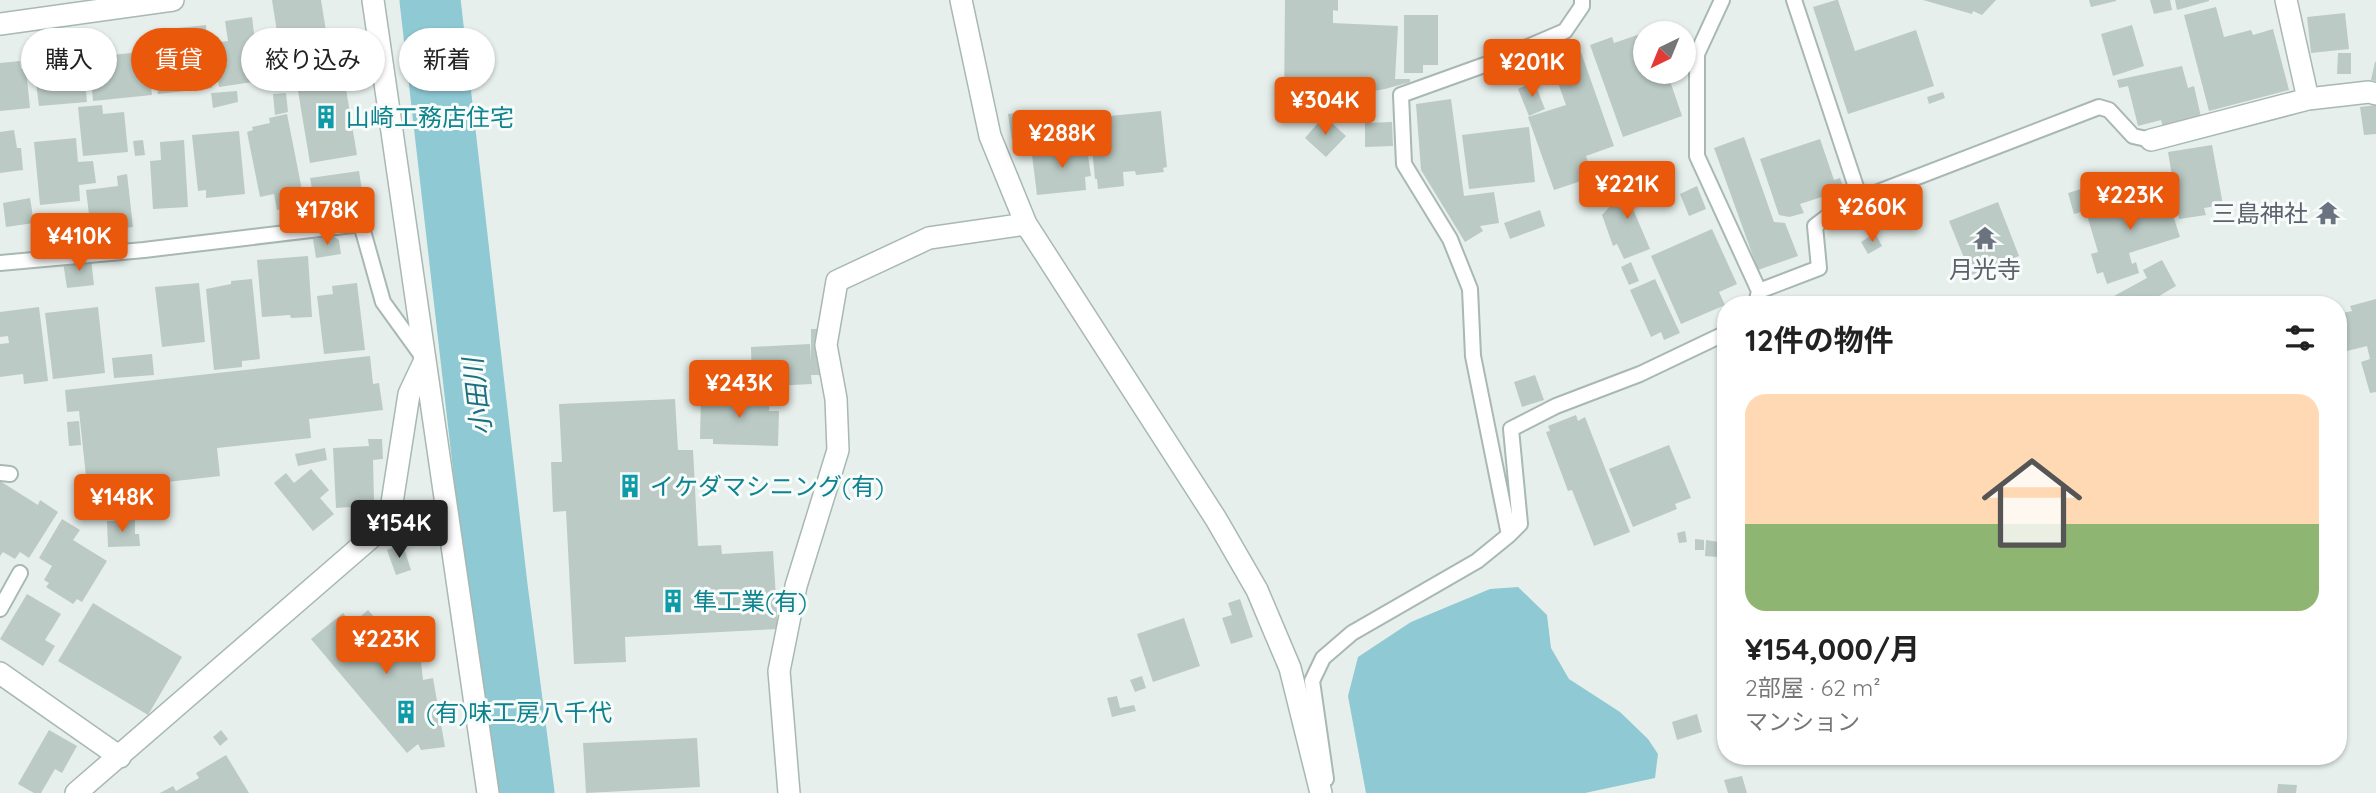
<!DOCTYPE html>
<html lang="ja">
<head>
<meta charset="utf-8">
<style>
  :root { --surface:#fff; --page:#f2f2f2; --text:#222; --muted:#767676; --line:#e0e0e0; --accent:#ea580c }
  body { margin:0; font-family:Quicksand,"Noto Sans JP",sans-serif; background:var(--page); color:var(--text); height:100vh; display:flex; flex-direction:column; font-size:26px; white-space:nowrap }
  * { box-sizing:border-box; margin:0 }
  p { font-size:23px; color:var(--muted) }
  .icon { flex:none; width:38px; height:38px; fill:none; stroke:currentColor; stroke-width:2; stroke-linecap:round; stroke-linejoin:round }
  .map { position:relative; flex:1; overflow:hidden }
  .details { position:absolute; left:1717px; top:296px; width:630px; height:469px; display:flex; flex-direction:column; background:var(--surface); border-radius:28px; box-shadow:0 2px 5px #0004 }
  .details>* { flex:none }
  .hud { position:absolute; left:21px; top:28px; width:665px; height:63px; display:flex; gap:14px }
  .needle { width:46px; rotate:223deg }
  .tools { position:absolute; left:1633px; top:21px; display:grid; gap:14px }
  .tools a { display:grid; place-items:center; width:63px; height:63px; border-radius:50%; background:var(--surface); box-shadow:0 2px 5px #0004; font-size:35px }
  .price { position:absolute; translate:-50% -60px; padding:0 16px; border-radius:7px; background:var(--accent); color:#fff; font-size:23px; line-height:46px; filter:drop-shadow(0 2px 4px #0008) }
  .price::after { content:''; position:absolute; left:50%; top:42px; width:21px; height:16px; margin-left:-10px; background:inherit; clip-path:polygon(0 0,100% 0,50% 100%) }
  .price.current { background:#222; color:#fff }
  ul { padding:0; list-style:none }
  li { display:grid; align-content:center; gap:14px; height:371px; padding:0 28px }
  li+li { border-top:2px solid var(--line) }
  li span { display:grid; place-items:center; height:217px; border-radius:21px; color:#555 }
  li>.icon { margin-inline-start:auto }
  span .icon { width:126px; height:126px; fill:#fffc; stroke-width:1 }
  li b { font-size:30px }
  h2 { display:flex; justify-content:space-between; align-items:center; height:84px; padding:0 28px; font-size:30px }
  .chip { padding:0 24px; border-radius:32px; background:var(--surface); box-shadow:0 2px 5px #0004; font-size:24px; line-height:63px }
  .chip.current { background:var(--accent); color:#fff }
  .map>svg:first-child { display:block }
  .water { fill:#8ec9d4 }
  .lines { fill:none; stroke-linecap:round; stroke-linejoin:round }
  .river { stroke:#8ec9d4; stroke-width:61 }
  .building { fill:#bbcac4 }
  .lane-casing { stroke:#a8b8b2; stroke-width:18 }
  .street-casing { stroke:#a8b8b2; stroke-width:24 }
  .lane { stroke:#fff; stroke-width:14 }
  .street { stroke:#fff; stroke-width:21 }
  .labels { text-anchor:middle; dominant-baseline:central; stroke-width:6; stroke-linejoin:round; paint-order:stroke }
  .culture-label { font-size:24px; fill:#0d838f; stroke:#f7fbf9; text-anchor:start }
  .worship-label { font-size:24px; fill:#5b616d; stroke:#f7fbf9; text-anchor:end }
  .water-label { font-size:26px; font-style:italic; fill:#1c6f80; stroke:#f7fbf9 }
</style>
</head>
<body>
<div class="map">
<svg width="2376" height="793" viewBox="0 0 2376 793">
  <rect width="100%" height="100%" fill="#e6efeb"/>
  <path class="water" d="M1518,587l29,28 4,33 18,31 51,33 28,27 10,15 -3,24 -70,15h-219l-18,-97 10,-39 53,-35 79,-33z"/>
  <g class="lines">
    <path class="river" d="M430,0l67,586 27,207"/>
  </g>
  <path class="building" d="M272,0h49l10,62 -48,8z
    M1285,0h53v11l-5,-1v13l65,3 -3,53h15v3l-25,7 -101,17z
    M1836,0h2l17,51 61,-21 18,56 -86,28 -35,-107z
    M1923,0h73l-14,15 -9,-4 -1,3z
    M2089,0h27v1l-25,6z
    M2150,0h20l2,10 -18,4z
    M2175,0h34v1l-32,9z
    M2216,7l8,30 27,-7 2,5 20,-6 16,61 -80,21 -25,-96z
    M2345,13l4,36 -38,4 -4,-36z
    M1404,15h34v50h-15v8h-19z
    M252,17l8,64 -41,6 -6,-44 15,-2 -3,-20z
    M206,25l1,17 -37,3 -2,-16z
    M2132,25l12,41 -31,10 -12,-42z
    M1652,30l1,3h-8v39h22l15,44 -59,21 -33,-92 22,-8 2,6z
    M1577,41l37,105 -28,10 7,21 -39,13 -26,-73 38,-12 -19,-53z
    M192,48l1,8 15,-2 4,34 -54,6 -5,-41z
    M132,53v9l16,-1 4,34 -59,6 -4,-44z
    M2338,53h13v21h-14z
    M67,56v5l16,-2 4,43 -48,4 -5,-38 15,-1 -1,-9z
    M20,61l1,8h5l4,39 -30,3v-48z
    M2375,62h1v19l-5,-1z
    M2182,66l6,22 6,-2 7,31 -38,10 -2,-7 -23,6 -10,-40 -9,2 -2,-8z
    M343,71l14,84 -47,8 -14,-84z
    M1534,82l11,27 -16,7 -11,-27z
    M237,91l1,11 -25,6 -2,-15z
    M1943,92l2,6 -16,6 -2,-7z
    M286,93l2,19 -13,3 -2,-21z
    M1451,99l13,97 30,-4 5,31 -19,3 3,5 -18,11 -44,-72 -5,-66z
    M102,105l1,9 21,-2 4,40 -45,4 -5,-49z
    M2376,105v29l-12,1 -4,-28z
    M1034,111l3,26 -25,3 -4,-26z
    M1161,111l6,56 -4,1 1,4 -28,3 -1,-4 -12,1 1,14 -26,3 -1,-10h-2l-6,-61z
    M287,114l15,76 -14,3 3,15 -14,2 -3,-16 -14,3 -13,-65 6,-2 -1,-3 18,-4 -1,-5z
    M1324,116l22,20 -20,21 -21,-19z
    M1392,122l1,24 -28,1v-24z
    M1529,127l6,55 -66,7 -7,-54z
    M14,130l3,18h4l2,22 -23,3v-41z
    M239,131l6,63 -39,4v-8l-8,1 -6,-56z
    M1744,137l30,85 11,1 13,33 -40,14 -44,-122z
    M76,138l2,24 15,-1 3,22 -17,2 1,16 -40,4 -6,-63z
    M1820,139l14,41 6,-2 6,16 -13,4 -2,-4 -31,10 4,9 -15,4 -10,-2 -19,-56z
    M143,140l2,15 -10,1 -2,-15z
    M184,140l4,67 -35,2 -3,-48 11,-1 -1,-18z
    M1080,141l2,9 5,-1 4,27 -6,1 1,13 -49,5 -5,-40 26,-3v-9z
    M2212,145l11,60 -19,3 2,7 -27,4 -11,-67z
    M359,171l4,26 -48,8 -5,-27z
    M127,174l6,53 -42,4 -5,-41 32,-4 -1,-10z
    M1637,177l14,12 -18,20 17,40 -26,10 -7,-15 -4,2 -11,-31z
    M2098,184l6,21 -30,9 -6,-21z
    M1697,186l9,23 -17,7 -9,-22z
    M2164,187l16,50 -51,16 3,11 4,-2 3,11 -32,11 -4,-12 -6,2 -6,-20 7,-2 -12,-40z
    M30,198l4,25 -28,4 -3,-24z
    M1998,202l21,54 -48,19 -22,-54z
    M1540,210l5,16 -35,13 -6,-16z
    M62,215l2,19 -26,3 -2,-20z
    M1712,229l25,55 -18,8 6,13 -44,19 -30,-68z
    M1875,233l7,13 -14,8 -7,-12z
    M333,236l6,4 2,14 -25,4 -3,-19z
    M308,256l4,61 -21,1 -1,-3 -28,2 -5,-57z
    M91,259l3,26 -27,3 -4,-26z
    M2162,260l14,26 -30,18h-41l-2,-2 44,-24 -4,-8z
    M1631,262l8,19 -10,4 -8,-18z
    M252,279l8,80 -18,2v6l-28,3 -8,-81 25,-5v-3z
    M1655,279l25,54 -16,7 -3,-8 -10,5 -21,-47z
    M199,283l6,59 -43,5 -7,-60z
    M357,283l8,67 -41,4 -7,-58 16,-2 -1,-8z
    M2376,299v93l-6,1 -9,-31 9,-3 -3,-13 -24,6 -5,-18v-20l14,-3 -2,-5z
    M39,307l9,74 -24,3 -1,-10 -23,3v-33l9,-1 -1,-7 -8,1v-25z
    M98,307l7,66 -52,6 -8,-66z
    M811,329h21v46h-21l1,9 -60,3 -1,-40 59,-3 1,18z
    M152,354l2,21 -40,3 -2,-20z
    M370,356l3,28 6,-1 4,27 -74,9 2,19 -94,10 3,28 -97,11 2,13 -36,4 -10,-93 -12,1 -2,-22z
    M1535,375l9,25 -22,7 -8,-25z
    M701,394l69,2 -1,15h10l-1,35 -65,-2v-5h-13z
    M675,399l3,51h15l5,96 23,-1 1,9 51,-3 5,78 -153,8 1,25 -52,2 -8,-153 -13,1 -2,-50h11l-3,-58z
    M1576,415l2,6 7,-4 45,115 -36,14 -22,-56 -4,1 -22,-59 4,-1 -2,-5z
    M79,421l2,24 -12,1 -2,-24z
    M368,439h14l1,20 -10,1 1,40 -7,1v5l-31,2 -3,-60 36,-2z
    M1669,445l22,53 -16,6 2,5 -44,18 -24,-58z
    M325,448l2,12 -29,6 -3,-12z
    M311,469l18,21 -9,8 14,16 -21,17 -39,-48 12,-10 8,10z
    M0,481l38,24 2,-5 18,12 -29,46 -9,-6 -5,7 -12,-7 -3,4z
    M62,519l18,11 -7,10 34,21 -25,41 -5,-3 -4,5 -27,-17 3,-4 -5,-3 8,-14 -13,-8z
    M135,520v14h4l1,12 -32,1 -1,-26z
    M1685,531l2,11 -8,1 -2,-10z
    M1695,539l9,1v10h-9z
    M1706,540l13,2 -1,15 -13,-1z
    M403,545l8,25 -15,5 -9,-25z
    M27,594l34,20 -16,26 10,6 -12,20 -43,-27z
    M1240,599l13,38 -22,7 -9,-26 10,-3 -4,-12z
    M93,603l89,54 -34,58 -90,-54z
    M368,610l20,23 21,-17 8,10 6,54 10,-2 12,69 -24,3 -3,-6 -11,9 -96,-114 32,-26 9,11z
    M1184,618l16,48 -47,16 -16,-48z
    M1142,676l4,12 -11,4 -5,-12z
    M1117,696l3,12 14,-3 2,6 -24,6 -5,-19z
    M1697,714l5,18 -25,8 -5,-18z
    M49,730l28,16 -15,27 -7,-4 -14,24h-7l-16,-9z
    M221,730l7,9 -8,7 -7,-9z
    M697,738l3,49 -114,6 -3,-50z
    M226,755l23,38h-89l13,-7 3,5 23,-13 -3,-5z
    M1742,776l5,17h-19l-4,-13z
    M2278,784l19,1 -1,8h-19z"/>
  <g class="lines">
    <g class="lane-casing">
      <path id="lane" d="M1722,0l-25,54v102l62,135
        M1794,0l66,199 239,-92 10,3 24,26 18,4
        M0,263l144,-13 217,-26 22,78 39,54
        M1756,304l3,-13 60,-23 -4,-42 21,-16 24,-11
        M0,473l10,1
        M1509,535l11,-11 -9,-95 45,-23 84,-32 86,-41
        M0,609l20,-36
        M1326,779l-14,-98 11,-23 29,-25 125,-72 32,-26 -36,-179 -3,-67 -20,-50 -46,-75 -3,-69 89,-32 75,-32 17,-25v-6"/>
    </g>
    <g class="street-casing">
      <path id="street" d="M961,0l29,136 36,88 190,295 41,71 33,78 31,125
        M0,24l173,-24
        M2308,99l61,-7 7,2
        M2151,140l157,-41 -22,-99
        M425,360l63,433
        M0,673l120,84
        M76,793l313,-271 20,-128 16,-34 -52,-360
        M789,793l-10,-122 17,-85 42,-136 -2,-51 -10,-54 11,-64 92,-43 97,-14"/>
    </g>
    <use href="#lane" class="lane"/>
    <use href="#street" class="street"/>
  </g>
  <defs>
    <g id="building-bare" transform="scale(1.89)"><path d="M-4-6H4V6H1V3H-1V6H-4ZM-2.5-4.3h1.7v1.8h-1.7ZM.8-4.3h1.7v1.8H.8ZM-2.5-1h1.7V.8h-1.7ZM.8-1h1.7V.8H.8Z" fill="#0f9aa8" stroke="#f7fbf9" stroke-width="2.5" paint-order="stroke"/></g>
    <g id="temple-bare" transform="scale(1.89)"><path d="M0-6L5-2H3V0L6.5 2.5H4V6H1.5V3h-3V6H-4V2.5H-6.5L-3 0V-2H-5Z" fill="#6b7280" stroke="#f7fbf9" stroke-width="2.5" paint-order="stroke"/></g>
  </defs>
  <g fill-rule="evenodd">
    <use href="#building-bare" x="326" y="117"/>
    <use href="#temple-bare" x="2328" y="213"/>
    <use href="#temple-bare" x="1985" y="238"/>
    <use href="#building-bare" x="630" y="486"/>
    <use href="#building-bare" x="673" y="601"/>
    <use href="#building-bare" x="406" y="712"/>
  </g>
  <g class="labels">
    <g class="culture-label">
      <text x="346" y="117">山崎工務店住宅</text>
      <text x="650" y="486">イケダマシニング(有)</text>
      <text x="693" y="601">隼工業(有)</text>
      <text x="426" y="712">(有)味工房八千代</text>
    </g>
    <g class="worship-label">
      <text x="2308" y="213">三島神社</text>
      <text x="1985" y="269" text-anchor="middle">月光寺</text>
    </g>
    <g class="water-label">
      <text transform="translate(477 397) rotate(-97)">小田川</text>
    </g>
  </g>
</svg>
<div class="tools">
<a><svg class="needle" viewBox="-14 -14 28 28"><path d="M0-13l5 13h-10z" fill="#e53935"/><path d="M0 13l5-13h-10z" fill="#767676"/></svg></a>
</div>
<b class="price" style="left:1532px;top:99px">¥201K</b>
<b class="price" style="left:1325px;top:137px">¥304K</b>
<b class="price" style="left:1062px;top:170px">¥288K</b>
<b class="price" style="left:1627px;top:221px">¥221K</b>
<b class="price" style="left:2130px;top:232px">¥223K</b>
<b class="price" style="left:1872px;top:244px">¥260K</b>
<b class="price" style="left:327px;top:247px">¥178K</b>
<b class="price" style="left:79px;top:273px">¥410K</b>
<b class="price" style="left:739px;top:420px">¥243K</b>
<b class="price" style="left:122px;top:534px">¥148K</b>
<b class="price current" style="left:399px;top:560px">¥154K</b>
<b class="price" style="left:386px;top:676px">¥223K</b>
<div class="hud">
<a class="chip">購入</a>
<a class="chip current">賃貸</a>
<a class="chip">絞り込み</a>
<a class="chip">新着</a>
</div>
<section class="details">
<h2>12件の物件<svg class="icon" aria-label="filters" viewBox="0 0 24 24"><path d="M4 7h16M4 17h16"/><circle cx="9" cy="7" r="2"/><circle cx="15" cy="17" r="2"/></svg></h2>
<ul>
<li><span style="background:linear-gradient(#ffd9b3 60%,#8fb573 0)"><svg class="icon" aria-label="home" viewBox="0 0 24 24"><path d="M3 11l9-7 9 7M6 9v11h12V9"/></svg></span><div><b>¥154,000/月</b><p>2部屋 · 62 m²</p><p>マンション</p></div></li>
</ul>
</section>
</div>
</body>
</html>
